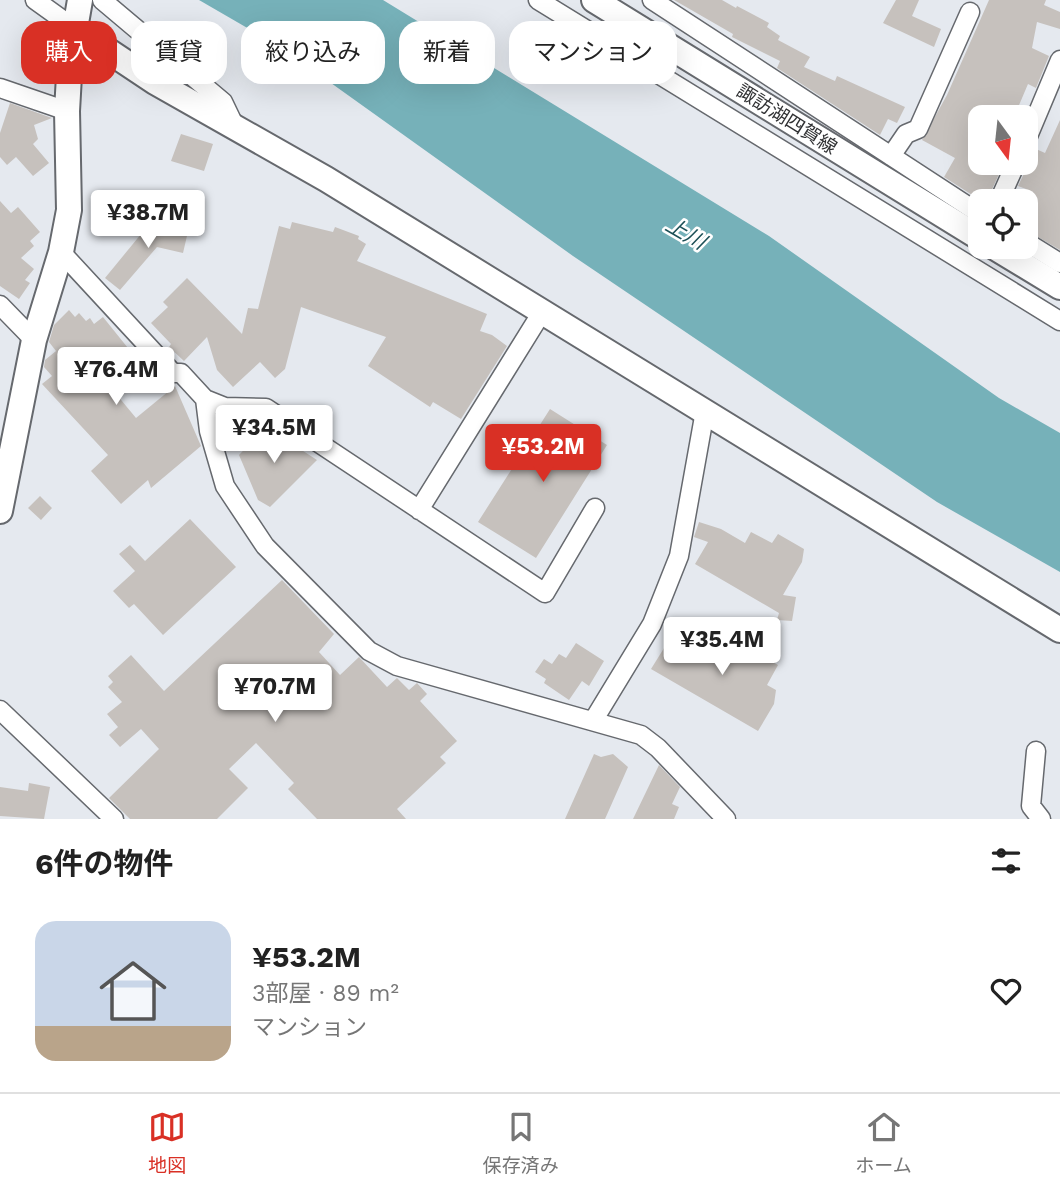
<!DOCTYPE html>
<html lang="ja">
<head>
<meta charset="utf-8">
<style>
  :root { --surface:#fff; --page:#f6f6f6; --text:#222; --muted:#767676; --line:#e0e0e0; --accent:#d93025 }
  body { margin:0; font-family:"Work Sans","Noto Sans JP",sans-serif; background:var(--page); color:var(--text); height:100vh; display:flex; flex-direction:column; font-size:26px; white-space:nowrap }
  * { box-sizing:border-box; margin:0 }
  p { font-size:23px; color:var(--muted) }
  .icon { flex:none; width:38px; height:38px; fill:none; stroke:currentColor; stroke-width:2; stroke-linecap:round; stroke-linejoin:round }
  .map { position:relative; height:819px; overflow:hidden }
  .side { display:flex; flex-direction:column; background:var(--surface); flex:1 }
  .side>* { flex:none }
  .banner { position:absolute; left:21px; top:21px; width:700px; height:63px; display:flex; gap:14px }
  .needle { width:46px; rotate:165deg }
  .controls { position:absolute; left:968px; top:105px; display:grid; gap:14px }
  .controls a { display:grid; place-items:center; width:70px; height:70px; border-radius:14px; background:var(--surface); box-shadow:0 7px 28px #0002; font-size:35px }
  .price { position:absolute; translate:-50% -60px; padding:0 16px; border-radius:7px; background:#fff; color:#222; font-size:23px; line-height:46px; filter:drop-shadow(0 2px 4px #0008) }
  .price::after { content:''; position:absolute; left:50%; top:42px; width:21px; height:16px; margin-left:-10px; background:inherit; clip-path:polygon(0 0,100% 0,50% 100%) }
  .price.active { background:var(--accent); color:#fff }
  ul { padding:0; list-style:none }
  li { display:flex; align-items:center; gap:21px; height:175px; padding:0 35px }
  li+li { border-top:2px solid var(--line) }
  li span { display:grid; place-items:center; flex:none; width:196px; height:140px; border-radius:21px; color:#555 }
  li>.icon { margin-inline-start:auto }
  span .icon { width:84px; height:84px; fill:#fffc; stroke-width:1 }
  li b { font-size:30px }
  h2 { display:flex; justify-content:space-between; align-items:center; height:84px; padding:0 35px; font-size:30px }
  .tag { padding:0 24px; border-radius:21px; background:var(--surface); box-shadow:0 7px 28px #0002; font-size:24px; line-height:63px }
  .tag.active { background:var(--accent); color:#fff }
  .tabs { display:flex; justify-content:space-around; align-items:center; height:98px; border-top:2px solid var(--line); background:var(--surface); font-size:19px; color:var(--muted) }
  .tabs a { display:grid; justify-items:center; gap:4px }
  .tabs .active { color:var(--accent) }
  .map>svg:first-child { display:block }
  .water { fill:#76b1b9 }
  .building { fill:#c6c1bd }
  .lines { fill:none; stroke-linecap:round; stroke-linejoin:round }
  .street-casing { stroke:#66696e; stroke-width:21 }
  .secondary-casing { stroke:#66696e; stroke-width:28 }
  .street { stroke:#fff; stroke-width:18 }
  .secondary { stroke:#fff; stroke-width:24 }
  .labels { text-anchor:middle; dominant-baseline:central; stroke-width:5; stroke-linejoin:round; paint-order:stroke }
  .street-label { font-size:19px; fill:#313234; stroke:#fff }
  .water-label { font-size:21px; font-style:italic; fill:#1c5057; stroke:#fff }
</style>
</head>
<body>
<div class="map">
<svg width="1060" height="819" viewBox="0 0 1060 819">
  <rect width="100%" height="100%" fill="#e5e9ef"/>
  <path class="water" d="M199,0h184l386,236 230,162 61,35v139l-123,-70 -364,-246 -291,-208z"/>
  <path class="building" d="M674,0h48l14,8 1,-2 32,17 -2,4 13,9 -2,4 32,17 -6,10 31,14 2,-5 68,31 -8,16 -9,-4 -8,16 -103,-67 3,-7 -48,-24 1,-3z
    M896,0h23l-7,16 29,13 -7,18 -51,-24z
    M989,0h57l-2,5 16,7v17l-23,-7 -5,26 17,8 -13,32 -8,-4 -14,33h-34v46h24l-15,33 -9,-5v9l-36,-23 11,-19 -33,-18 25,-45z
    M10,103l42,15 -18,7 4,14 -5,5 16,19 -16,13 -17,-19 -9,8 -7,-8v-24z
    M1060,120v130l-32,-19 7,-17 -9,-4v-9h-6l6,-12 -8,-3 18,-37 9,4z
    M181,134l32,10 -9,27 -33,-10z
    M0,201l11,12 7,-6 22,25 -10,9 4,5 -13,12 13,11 -9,11 5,3 -11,16 -19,-13z
    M173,219l17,4 -7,30 -26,-6 -37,43 -15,-12 41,-50 9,1v-3l16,3z
    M292,222l41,10 2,-5 24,9 -1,3 8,5 -9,17 130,53 -7,17 12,4 15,11 -46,73 -28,-17 -3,5 -62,-41 18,-29 -85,-30 -16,62 -10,9 -15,-16 -27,25 -16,-17 -10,-33 -23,24 -15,-14 2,-3 -20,-21 17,-16 -5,-5 24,-24 55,56 6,-26 10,1 21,-83 11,3z
    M69,310l6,7 4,-4 7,8 4,-3 4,6 9,-7 37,46 -28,26 24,29 39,-32 26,60 -50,42 -3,-8 -27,24 -30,-33 17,-16 -66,-71 10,-8 -8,-9 1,-7 11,-9 -7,-9 5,-17z
    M550,409l57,36 -71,113 -58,-36z
    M266,427l51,33 -47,47 -12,-7 -19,-45z
    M40,496l12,12 -11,12 -13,-12z
    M190,519l46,48 -73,68 -29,-31 -5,4 -16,-17 22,-20 -16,-17 11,-9 15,16z
    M699,522l22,7 24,14 6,-11 21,11 6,-9 26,15 -2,13 -19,33 13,2 -4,24 -15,-1 2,-7 -84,-49 13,-22 -14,-5z
    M282,580l52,54 -15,18 21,23 19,-18 28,30 10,-9 12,12 8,-7 10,11 -7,7 37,40 -17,16 6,6 -49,46 9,10h-89l-29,-30 6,-6 -38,-40 -27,26 19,19 -31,31h-87l-21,-21 50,-49 -18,-20 -21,18 -11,-12 9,-8 -11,-13 15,-12 -14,-15 5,-5 -5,-6 23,-21 33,36z
    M674,632l39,23 11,-20 54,30 -11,20 9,5 -2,14 -16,27 -107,-62z
    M576,643l28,18 -15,25 -7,-5 -13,19 -25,-17 2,-4 -11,-7 9,-13 8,5 7,-10 7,4z
    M594,754l7,3 12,-3 15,13 -23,52h-40z
    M659,765l21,22 -8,17 7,3 -5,12h-41z
    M29,783l21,4 -6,32 -44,-3v-29l28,4z"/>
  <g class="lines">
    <g class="street-casing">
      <path id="street" d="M35,0l39,28
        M102,0l121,102 12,25
        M538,0l522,321
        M652,0l328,214
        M0,88l67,23
        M1026,141l34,-81
        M891,156l15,-22 12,-5 52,-117
        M999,201l17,-38
        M1026,242l34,21
        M61,252l112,121h8l24,26 4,32 16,55 40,60 104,105 28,15 244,69 17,13 68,71
        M0,305l34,35
        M205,399l20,8 41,1 279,185 50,-85
        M419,510l123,-198
        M0,710l114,109
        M593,721l59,-97 27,-68 26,-145
        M1036,751l-5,55 10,13"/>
    </g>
    <g class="secondary-casing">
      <path id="secondary" d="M594,0l386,238
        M74,28l81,54 171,97 734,451
        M994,247l66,40
        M0,511l34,-171 27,-88 8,-42 -2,-99 3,-53 10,-58"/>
    </g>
    <use href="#street" class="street"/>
    <use href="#secondary" class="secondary"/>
  </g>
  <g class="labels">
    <g class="street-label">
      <text transform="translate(787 119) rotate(32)">諏訪湖四賀線</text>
    </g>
    <g class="water-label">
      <text transform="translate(686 233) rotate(30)">上川</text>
    </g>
  </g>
</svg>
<div class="controls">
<a><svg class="needle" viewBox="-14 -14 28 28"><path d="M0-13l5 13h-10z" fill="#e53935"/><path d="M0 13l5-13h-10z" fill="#767676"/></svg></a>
<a><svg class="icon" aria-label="locate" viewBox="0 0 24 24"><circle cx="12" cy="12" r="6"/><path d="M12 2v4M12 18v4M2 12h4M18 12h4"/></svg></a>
</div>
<b class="price" style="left:148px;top:250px">¥38.7M</b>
<b class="price" style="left:116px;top:407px">¥76.4M</b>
<b class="price" style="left:274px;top:465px">¥34.5M</b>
<b class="price active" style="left:543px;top:484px">¥53.2M</b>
<b class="price" style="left:722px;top:677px">¥35.4M</b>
<b class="price" style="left:275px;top:724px">¥70.7M</b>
<div class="banner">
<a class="tag active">購入</a>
<a class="tag">賃貸</a>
<a class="tag">絞り込み</a>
<a class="tag">新着</a>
<a class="tag">マンション</a>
</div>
</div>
<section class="side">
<h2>6件の物件<svg class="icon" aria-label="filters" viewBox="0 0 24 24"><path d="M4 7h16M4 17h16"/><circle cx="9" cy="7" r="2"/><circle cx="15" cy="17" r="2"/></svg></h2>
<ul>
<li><span style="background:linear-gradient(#c9d6e8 75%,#b9a48a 0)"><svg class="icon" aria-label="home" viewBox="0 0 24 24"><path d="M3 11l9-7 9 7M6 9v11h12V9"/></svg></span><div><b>¥53.2M</b><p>3部屋 · 89 m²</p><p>マンション</p></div><svg class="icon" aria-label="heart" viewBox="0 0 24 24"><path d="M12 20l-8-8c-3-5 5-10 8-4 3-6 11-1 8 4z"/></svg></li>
</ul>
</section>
<nav class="tabs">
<a class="active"><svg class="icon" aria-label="map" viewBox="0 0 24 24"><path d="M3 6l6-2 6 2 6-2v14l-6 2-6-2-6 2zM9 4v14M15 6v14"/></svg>地図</a>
<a><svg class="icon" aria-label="saved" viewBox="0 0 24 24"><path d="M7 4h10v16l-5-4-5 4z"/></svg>保存済み</a>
<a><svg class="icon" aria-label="home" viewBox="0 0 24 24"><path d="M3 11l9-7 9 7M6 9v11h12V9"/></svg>ホーム</a>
</nav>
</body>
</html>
